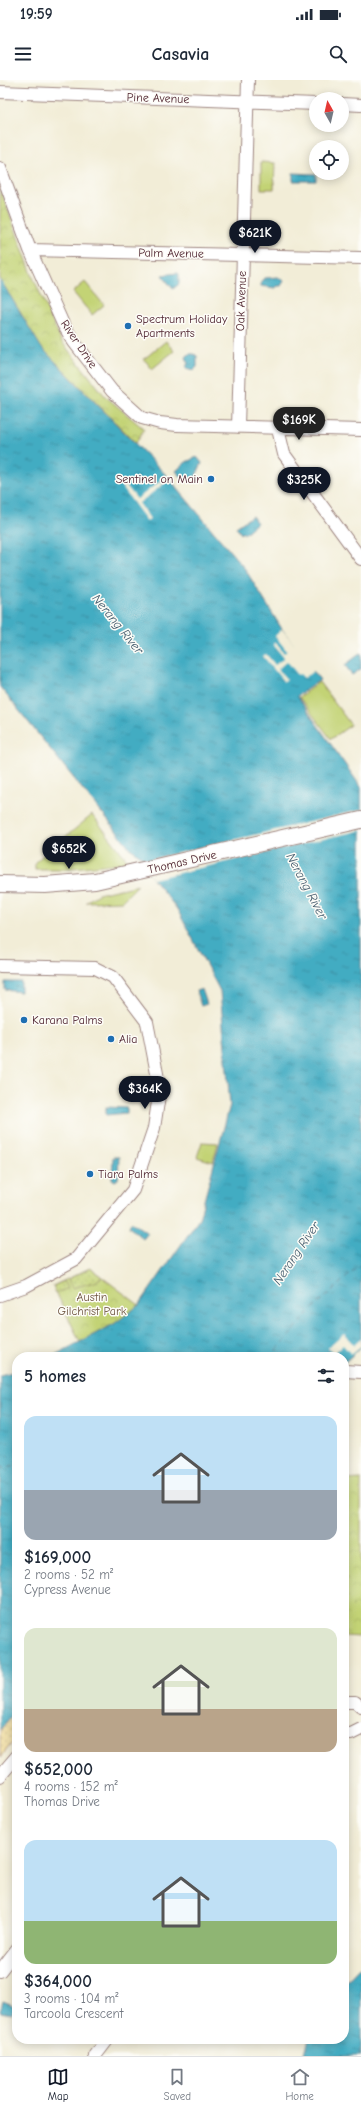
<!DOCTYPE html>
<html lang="en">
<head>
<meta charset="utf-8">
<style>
  :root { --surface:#fff; --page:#f2f2f3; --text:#1f2937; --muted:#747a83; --line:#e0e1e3; --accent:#111827 }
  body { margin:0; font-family:"Comic Neue",sans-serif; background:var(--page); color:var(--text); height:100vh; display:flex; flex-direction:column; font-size:15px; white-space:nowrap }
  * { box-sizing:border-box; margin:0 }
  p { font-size:13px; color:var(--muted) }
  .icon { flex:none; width:22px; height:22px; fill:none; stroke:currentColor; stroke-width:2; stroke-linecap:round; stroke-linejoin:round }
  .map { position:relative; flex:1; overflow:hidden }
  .details { position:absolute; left:12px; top:1272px; width:337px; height:692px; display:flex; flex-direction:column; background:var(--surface); border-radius:16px; box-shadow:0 2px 10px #0003 }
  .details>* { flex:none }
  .needle { width:26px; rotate:352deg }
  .buttons { position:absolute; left:309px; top:12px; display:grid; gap:8px }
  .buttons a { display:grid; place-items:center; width:40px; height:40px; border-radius:50%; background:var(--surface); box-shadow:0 2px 10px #0003; font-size:20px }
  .price { position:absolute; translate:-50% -34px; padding:0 9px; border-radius:14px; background:var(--accent); color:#fff; font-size:13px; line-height:26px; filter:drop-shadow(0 1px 2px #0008) }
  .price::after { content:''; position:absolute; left:50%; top:24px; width:12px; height:9px; margin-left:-6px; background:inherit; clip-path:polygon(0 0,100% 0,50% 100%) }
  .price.current { background:#222; color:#fff }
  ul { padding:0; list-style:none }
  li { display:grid; align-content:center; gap:8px; height:212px; padding:0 12px }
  li span { display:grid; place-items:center; height:124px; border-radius:12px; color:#555 }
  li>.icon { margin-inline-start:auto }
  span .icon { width:72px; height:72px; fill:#fffc; stroke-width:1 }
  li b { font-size:17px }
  h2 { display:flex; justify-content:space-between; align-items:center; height:48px; padding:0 12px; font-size:17px }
  .status { display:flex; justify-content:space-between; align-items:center; height:28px; padding:0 20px; background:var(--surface); direction:ltr }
  .status svg { height:11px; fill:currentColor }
  header { display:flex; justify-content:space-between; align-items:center; height:52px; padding:0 12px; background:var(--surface); font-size:18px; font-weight:700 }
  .menu { display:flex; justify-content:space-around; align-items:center; height:56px; border-top:1px solid var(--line); background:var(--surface); font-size:11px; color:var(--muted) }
  .menu a { display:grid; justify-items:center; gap:2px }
  .menu .current { color:var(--accent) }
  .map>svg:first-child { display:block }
  .grass { fill:#c3d375; stroke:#867950 }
  .sand { fill:url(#sand-dots); stroke:#9c7c64 }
  .park { fill:url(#park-crowns); stroke:#867950 }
  .garden { fill:url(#garden-dots); stroke:#867950 }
  .water { fill:url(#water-ripples); stroke:#466676 }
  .pier { fill:#f2edd7 }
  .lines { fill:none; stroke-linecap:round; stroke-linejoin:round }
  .ferry { stroke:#465e6f; stroke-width:1; stroke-dasharray:5 4; stroke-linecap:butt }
  .minor-casing { stroke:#9e8681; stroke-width:14 }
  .major-casing { stroke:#9e8681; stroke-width:18 }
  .minor { stroke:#fff; stroke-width:12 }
  .major { stroke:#fff; stroke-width:16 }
  .poi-dot { fill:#1f6fb2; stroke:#fdfcf7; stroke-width:1.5 }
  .labels { text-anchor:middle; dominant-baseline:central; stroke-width:3; stroke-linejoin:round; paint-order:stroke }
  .street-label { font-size:12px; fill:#4a1f2b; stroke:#fdfcf7 }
  .poi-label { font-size:12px; fill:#4a1f2b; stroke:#fdfcf7; text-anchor:start }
  .park-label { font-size:12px; fill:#6e5541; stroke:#fdfcf7 }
  .water-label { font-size:13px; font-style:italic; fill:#465e6f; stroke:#fdfcf7 }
</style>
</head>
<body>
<div class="status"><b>19:59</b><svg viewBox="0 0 49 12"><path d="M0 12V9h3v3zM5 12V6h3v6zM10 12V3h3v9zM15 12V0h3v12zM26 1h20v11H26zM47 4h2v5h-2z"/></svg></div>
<header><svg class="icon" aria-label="menu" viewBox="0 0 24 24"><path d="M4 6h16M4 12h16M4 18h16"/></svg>Casavia<svg class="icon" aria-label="search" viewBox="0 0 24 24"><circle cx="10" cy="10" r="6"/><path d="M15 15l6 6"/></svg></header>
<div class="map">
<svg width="361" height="1976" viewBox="0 0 361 1976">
  <defs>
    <pattern id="sand-dots" width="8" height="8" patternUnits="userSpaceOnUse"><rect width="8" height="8" fill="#eeda9e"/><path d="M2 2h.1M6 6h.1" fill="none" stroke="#cebb88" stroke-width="1.8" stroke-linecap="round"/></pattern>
    <pattern id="park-crowns" width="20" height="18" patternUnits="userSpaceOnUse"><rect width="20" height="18" fill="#c3d375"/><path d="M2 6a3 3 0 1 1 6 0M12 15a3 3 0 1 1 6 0" fill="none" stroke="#a9b565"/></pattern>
    <pattern id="garden-dots" width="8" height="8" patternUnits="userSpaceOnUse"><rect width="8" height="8" fill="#c3d375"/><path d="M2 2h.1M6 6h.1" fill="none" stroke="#a9b565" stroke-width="1.8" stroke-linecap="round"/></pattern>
    <pattern id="water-ripples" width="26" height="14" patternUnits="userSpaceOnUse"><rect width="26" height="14" fill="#42acc2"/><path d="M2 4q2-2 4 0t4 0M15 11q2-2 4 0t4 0" fill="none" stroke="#398b9e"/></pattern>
  </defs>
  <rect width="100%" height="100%" fill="#fdfcf7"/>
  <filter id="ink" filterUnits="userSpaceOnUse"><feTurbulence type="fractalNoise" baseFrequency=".025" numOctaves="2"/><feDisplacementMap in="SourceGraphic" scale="8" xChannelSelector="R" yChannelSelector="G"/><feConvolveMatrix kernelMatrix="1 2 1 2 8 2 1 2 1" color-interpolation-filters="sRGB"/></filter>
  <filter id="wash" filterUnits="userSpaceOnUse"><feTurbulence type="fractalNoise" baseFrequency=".012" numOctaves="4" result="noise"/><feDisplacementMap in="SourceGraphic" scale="16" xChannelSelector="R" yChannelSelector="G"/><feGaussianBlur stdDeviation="0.9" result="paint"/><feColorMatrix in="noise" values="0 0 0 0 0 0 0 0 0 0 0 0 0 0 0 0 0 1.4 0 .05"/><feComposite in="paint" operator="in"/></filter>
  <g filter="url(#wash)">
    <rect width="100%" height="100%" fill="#f2edd7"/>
    <path class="grass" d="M261,82l14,1 -1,26h-13z
      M85,202l19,23 -12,10 -19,-23z
      M166,261l8,10 -22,18 -8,-10z
      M319,602l32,43 -20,14 -32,-42z
      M92,735l37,47h4l-69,7h-29v-7z
      M138,805l-16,16 -36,1 12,-8z
      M202,1062l16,1 -5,19 -16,-5z"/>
    <path class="sand" d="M17,1629v28l-17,21v-28z"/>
    <path class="park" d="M0,108l33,89 28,64 44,55 39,33 -8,14 -95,-96 -41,-68z
      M90,1188l49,37 -20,16 -39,21 -27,-56z
      M361,1399v158l-17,-1v-156z"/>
    <path class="garden" d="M90,1188l12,9 -7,5 -23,6 -4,-9z
      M64,1201l4,7 -12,5 -3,-7z"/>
    <path class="water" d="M293,93l23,1v7h-23z
      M177,193l2,1v10l-6,5 -11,-14z
      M278,197l6,4 -3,5h-3l-3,2 -14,-2v-5l3,-3z
      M0,199l41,68 126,129 78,93 37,60 38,51 -23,16 64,91v560l-17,16v-6h-293l63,-33 25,-19 60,-86 31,-114 -10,-114 -43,-82 -37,-47 6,-2 -16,-12 -130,-161z
      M189,274h5l3,2v11l-3,3 -8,-2 2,-6 -2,-5z
      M197,377l5,6 -8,17 -12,-2 -6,-7 10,-9z
      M252,436l5,7 -13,11 -1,-2 -2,2 -5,-7z
      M361,573v16l-9,6 -7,-10z
      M5,902h16v10l-16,-2z
      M202,909l5,15 -6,2 -5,-15z
      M106,1027l21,1v5l-21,2z
      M113,1077h6l-1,22 -3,2 -3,-2z
      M131,1142l17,11 -5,6 -14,-12z
      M17,1291v338l-17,21v-355z
      M361,1886v90h-57l5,-17h35v-55z
      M3,1921l12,5 -3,8 -12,-2z"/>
    <path class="pier" d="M167,396l3,3 -31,24 11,16 -3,2 -26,-35 3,-3 13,16z
      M282,549l33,41 -11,8 -4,-4 -2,1 -11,-14 -9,8 9,11 -3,2 -21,-26 3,-2 9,11 9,-7 -11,-14 2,-2 9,11 3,-2 -12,-15z
      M361,730v20l-208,49 -13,-17z
      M344,1254l10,11 7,-6v7l-10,8 -8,-9 -10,9 -5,-6z"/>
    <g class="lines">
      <path class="ferry" d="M271,1277l40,-47 50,-46
        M0,1388l17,-3"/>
    </g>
  </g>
  <g filter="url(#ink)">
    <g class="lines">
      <g class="minor-casing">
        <path id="minor" d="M0,12l316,12
          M342,24l19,1
          M0,88l30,82 33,74 11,18 38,49 30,27 18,5 17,2 184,5
          M30,170l331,8
          M238,347l10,-347
          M278,349l6,25 77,105
          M0,886l95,2 18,9 34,45 13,67 -6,39 -21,62 -57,69 -50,27 -26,9
          M345,1291l16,1
          M344,1622h11l6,5
          M344,1654h7l10,-5
          M0,1696l17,-20
          M0,1891l17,-22
          M95,1976l13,-17"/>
      </g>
      <g class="major-casing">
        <path id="major" d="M0,804l45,1 50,-4 266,-61"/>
      </g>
      <use href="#minor" class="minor"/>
      <use href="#major" class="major"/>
    </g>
  </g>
  <g class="poi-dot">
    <circle cx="128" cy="246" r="4"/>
    <circle cx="211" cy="399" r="4"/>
    <circle cx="24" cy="940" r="4"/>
    <circle cx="111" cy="959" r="4"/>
    <circle cx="90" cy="1094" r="4"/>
  </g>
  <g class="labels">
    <g class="street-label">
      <text transform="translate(158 18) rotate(2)">Pine Avenue</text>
      <text transform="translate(171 173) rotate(1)">Palm Avenue</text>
      <text transform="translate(241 221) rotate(-88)">Oak Avenue</text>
      <text transform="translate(79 264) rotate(56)">River Drive</text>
      <text transform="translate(182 782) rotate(-13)">Thomas Drive</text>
    </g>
    <g class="poi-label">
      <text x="136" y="239">Spectrum Holiday<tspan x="136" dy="14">Apartments</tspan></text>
      <text x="203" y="399" text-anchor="end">Sentinel on Main</text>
      <text x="32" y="940">Karana Palms</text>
      <text x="119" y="959">Alia</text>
      <text x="98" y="1094">Tiara Palms</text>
    </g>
    <g class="park-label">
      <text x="92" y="1217">Austin<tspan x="92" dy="14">Gilchrist Park</tspan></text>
    </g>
    <g class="water-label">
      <text transform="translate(118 544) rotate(51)">Nerang River</text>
      <text transform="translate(307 806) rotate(62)">Nerang River</text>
      <text transform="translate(296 1173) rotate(-56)">Nerang River</text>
    </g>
  </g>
</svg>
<div class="buttons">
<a><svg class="needle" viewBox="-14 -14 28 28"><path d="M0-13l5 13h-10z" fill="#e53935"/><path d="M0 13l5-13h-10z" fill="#747a83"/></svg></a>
<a><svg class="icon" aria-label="locate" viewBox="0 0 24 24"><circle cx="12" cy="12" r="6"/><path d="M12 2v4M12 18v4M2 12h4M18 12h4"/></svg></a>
</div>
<b class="price" style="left:255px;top:174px">$621K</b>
<b class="price current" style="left:299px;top:361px">$169K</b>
<b class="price" style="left:304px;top:421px">$325K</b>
<b class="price" style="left:69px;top:790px">$652K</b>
<b class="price" style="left:145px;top:1030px">$364K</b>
<section class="details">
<h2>5 homes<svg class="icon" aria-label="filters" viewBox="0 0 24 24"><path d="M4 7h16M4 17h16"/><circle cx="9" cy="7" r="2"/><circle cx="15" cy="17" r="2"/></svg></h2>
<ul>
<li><span style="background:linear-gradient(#bfe0f5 60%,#9aa5b1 0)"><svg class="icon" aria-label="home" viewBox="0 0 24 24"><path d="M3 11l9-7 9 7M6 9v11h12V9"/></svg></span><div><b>$169,000</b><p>2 rooms · 52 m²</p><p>Cypress Avenue</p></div></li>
<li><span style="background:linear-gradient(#dfe7d0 65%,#b9a48a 0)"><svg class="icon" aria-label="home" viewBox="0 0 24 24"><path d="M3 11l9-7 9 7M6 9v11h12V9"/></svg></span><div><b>$652,000</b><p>4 rooms · 152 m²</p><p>Thomas Drive</p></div></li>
<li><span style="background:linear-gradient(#bfe0f5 65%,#8fb573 0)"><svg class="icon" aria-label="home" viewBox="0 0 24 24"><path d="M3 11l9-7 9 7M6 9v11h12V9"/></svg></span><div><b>$364,000</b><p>3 rooms · 104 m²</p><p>Tarcoola Crescent</p></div></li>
</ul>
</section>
</div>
<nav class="menu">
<a class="current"><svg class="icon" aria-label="map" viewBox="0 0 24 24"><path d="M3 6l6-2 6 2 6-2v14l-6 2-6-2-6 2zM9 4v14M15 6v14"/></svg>Map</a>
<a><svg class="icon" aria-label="saved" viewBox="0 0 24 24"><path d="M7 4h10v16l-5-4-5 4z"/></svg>Saved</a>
<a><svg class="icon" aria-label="home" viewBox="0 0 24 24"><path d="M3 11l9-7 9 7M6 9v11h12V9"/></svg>Home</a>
</nav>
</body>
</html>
